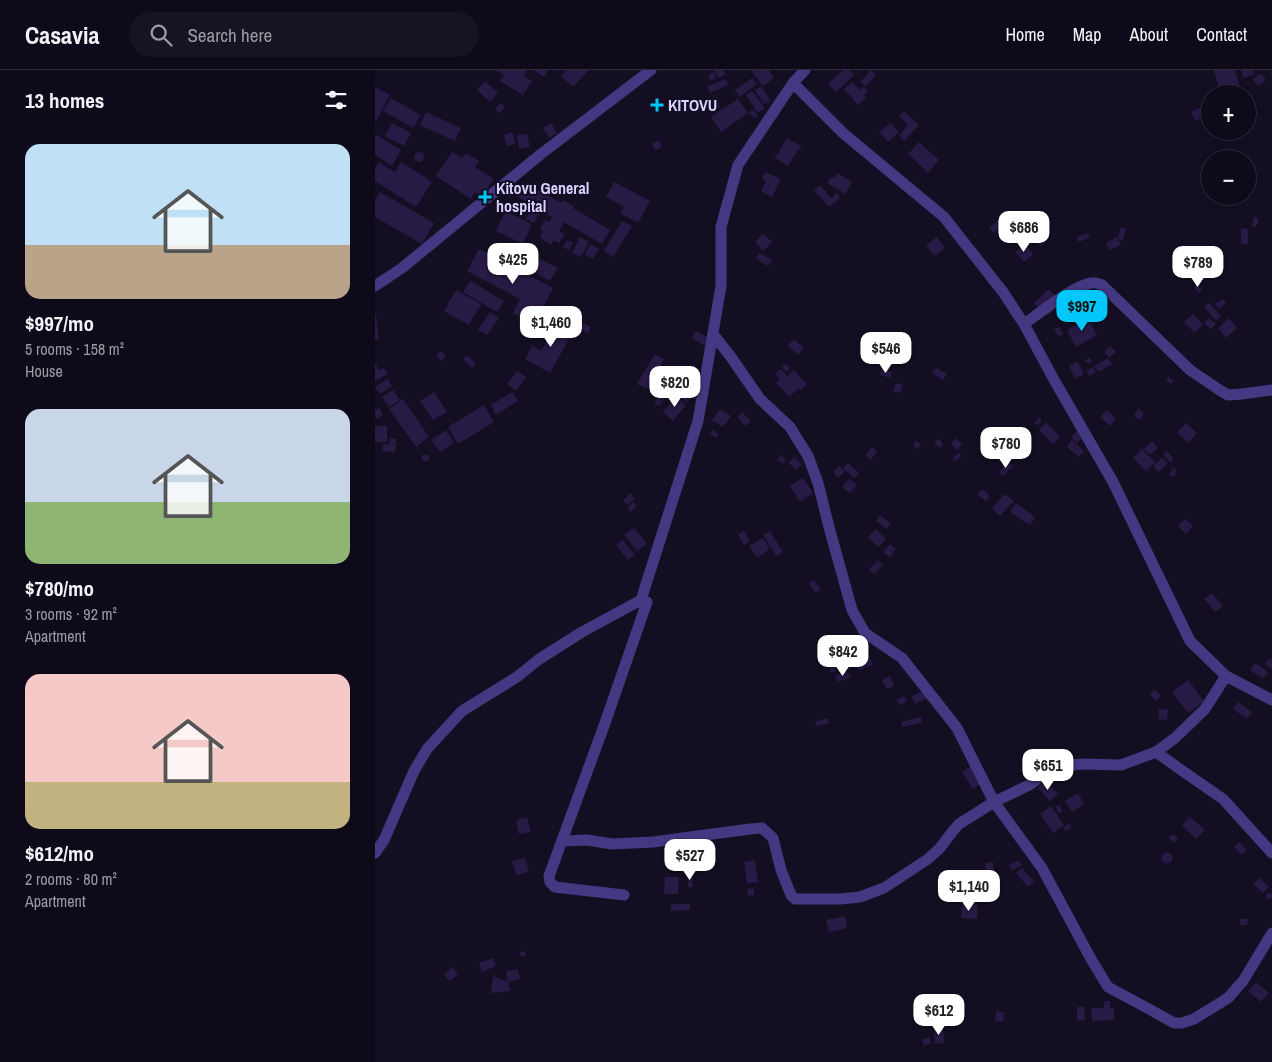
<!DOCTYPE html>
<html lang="en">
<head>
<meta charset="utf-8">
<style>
  :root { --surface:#0f0a1a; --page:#181323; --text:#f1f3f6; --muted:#9b9aa2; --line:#2f2b39; --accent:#01c8fa }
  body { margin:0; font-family:"Archivo Narrow",sans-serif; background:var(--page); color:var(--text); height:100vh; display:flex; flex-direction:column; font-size:19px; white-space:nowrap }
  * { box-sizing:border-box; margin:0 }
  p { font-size:16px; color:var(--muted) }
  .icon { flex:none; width:28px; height:28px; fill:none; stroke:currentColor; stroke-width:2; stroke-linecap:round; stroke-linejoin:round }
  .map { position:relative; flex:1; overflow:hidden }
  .drawer { display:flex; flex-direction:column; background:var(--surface); width:375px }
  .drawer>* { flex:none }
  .controls { position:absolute; left:826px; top:15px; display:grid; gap:10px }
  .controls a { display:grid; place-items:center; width:55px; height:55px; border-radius:50%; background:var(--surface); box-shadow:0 2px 8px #0003,0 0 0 1px var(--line); font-size:25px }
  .price { position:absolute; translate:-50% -42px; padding:0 11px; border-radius:10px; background:#fff; color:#222; font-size:16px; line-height:32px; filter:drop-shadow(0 1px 2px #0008) }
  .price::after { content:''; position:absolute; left:50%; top:30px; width:15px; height:11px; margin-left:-8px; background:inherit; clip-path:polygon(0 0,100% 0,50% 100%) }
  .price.selected { background:var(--accent); color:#111 }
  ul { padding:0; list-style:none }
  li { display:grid; align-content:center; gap:10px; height:265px; padding:0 25px }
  li span { display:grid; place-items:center; height:155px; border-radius:15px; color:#555 }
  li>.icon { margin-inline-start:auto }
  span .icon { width:90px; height:90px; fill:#fffc; stroke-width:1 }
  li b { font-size:21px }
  h2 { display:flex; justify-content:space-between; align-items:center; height:60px; padding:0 25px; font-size:21px }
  header { display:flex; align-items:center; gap:30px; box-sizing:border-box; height:70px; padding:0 25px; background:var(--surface); border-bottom:1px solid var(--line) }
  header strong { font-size:24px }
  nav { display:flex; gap:28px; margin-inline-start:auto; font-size:18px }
  .search { width:350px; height:45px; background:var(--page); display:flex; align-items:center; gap:12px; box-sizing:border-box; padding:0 18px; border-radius:28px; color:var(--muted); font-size:19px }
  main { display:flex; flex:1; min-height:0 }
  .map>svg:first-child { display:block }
  .building { fill:#271a44 }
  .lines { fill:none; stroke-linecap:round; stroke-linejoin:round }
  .minor { stroke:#433982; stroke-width:11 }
  .poi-dot { fill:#01c8fa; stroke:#140e23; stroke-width:2 }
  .labels { text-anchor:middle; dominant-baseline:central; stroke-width:4; stroke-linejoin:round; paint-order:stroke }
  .poi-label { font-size:16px; font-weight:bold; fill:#dad0ff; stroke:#140e23; text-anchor:start }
</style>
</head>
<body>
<header>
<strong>Casavia</strong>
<div class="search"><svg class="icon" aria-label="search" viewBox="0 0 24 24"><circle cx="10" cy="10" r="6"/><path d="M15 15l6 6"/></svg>Search here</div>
<nav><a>Home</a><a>Map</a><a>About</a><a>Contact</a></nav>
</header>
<main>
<section class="drawer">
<h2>13 homes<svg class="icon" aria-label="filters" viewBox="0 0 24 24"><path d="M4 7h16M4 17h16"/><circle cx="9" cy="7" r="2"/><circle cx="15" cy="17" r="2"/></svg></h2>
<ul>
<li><span style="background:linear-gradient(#bfe0f5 65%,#b9a48a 0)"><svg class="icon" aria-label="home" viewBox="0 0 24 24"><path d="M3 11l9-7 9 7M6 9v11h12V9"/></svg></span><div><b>$997/mo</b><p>5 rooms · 158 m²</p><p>House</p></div></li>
<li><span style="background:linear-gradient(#c9d6e8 60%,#8fb573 0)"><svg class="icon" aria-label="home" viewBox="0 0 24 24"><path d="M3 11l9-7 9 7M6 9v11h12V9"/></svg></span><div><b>$780/mo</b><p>3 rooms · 92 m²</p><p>Apartment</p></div></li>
<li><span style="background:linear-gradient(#f6c9c9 70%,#c2b280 0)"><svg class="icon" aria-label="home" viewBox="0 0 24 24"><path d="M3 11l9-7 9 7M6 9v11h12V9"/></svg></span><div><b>$612/mo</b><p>2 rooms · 80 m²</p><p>Apartment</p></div></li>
</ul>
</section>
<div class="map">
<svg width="897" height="992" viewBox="0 0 897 992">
  <rect width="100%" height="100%" fill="#140e23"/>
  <path class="building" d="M120,0h32l-3,6 8,5 -9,14 -23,-14 4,-6z
    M158,0h15l-4,7z
    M191,0h23l-16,17 -12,-11z
    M339,0h9l3,4 -8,4z
    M379,0h15l5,8 -11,8 -11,-14z
    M468,0h7l4,5 -18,17 -8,-8z
    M496,0l5,5 -10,11 -6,-4z
    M839,0h21l5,17 -20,5z
    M866,0h12l2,4 -12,4z
    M339,2l2,7 -5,2 -3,-6z
    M886,3l5,7 -8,6 -5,-7z
    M377,8l5,6 -17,13 -5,-7z
    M351,9l2,6 -18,8 -3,-7z
    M110,11l13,12 -8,9 -13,-12z
    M477,12l7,8 5,-4 4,6 -4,3 2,3 -8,7 -14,-16z
    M386,16l9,14 -6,4 -9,-14z
    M0,17l15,8 -15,28z
    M377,21l13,17 -7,5 -12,-18z
    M342,27l3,11 -9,3 -3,-11z
    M16,28l30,17 -8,13 -30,-17z
    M363,29l10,14 -27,19 -10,-15z
    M125,33l5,3 -5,7 -5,-4z
    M830,36l4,9 -14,6 -4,-9z
    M379,40l4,6 -4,2 -5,-6z
    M529,41l15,14 -15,16 -5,-6 9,-10 -9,-9z
    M51,42l35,16 -6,13 -35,-16z
    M17,53l19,10 -7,13 -19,-10z
    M176,53l6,10 -8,5 -6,-10z
    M516,53l8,9 -11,10 -9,-10z
    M137,62l4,12 -9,2 -3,-11z
    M0,64l26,16 -9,16 -17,-11z
    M152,64l3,13 -11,2 -2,-14z
    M412,68l14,8 -13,20 -13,-8z
    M284,70l3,7 -7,4 -3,-7z
    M544,72l20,18 -11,13 -20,-19z
    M77,82l10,6 4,-5 13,8 -4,6 19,12 -12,17 -7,-4 -4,7 -35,-23z
    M39 87a5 5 0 1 1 10 0a5 5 0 1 1-10 0Z
    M4,92l16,10 6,-10 31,20 -16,25 -41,-26v-12z
    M390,102l16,7 -9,18 -11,-6 5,-10 -4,-3z
    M462,103l15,9 -7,12 -18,-11 4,-6 3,1z
    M239,112l36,19 -12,22 -18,-10 4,-6 -18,-10z
    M151,113l35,20 2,-3 11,6 -1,2 37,22 -8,14 -38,-22 -5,9 6,3 -6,9 -5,-3 -3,5 -11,-7 3,-7 -3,-2 5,-9 4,2 3,-5 -34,-20z
    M445,115l11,13 6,-5 3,5 -11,9 -15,-17z
    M5,122l54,31 -12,21 -47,-27v-17z
    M155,140l9,4 -5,9 -8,-4z
    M130,141l27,13 -9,20 -27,-13z
    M632,142l5,5 -18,16 -5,-5z
    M879,147l4,1v6h-2v3h-4z
    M247,151l10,5 -19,31 -9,-6z
    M746,157l5,2 -3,11 -5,-1z
    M866,158l7,1v15h-7z
    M661,161l9,11 -5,4 -9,-10z
    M388,163l9,9 -9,9 -8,-9z
    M713,163l2,5 -12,4 -1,-5z
    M205,167l9,5 -8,15 -9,-4z
    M562,167l8,11 -11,8 -8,-11z
    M742,167l4,8 -12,5 -3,-7z
    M192,170l6,3 -4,7 -6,-3z
    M215,174l9,5 -6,10 -8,-4z
    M650,174l8,10 -9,8 -9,-10z
    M122,178l10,5 -4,7 -10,-6z
    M104,179l74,39 -19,37 -21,-12 7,-14 -53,-28z
    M154,183l29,15 -8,13 -28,-15z
    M384,183l13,7 -4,6 -12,-7z
    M95,211l34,20 -7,11 -34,-20z
    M822,214l5,5 -3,4 -5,-5z
    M674,219l6,7 -15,13 -6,-6z
    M81,220l25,14 -12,21 -25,-14z
    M848,229l3,4 -7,6 -4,-5z
    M834,233l12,13 -5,5 -12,-14z
    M115,242l9,6 -12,17 -9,-5z
    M0,244h1l3,25 -4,1z
    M818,244l10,10 -8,9 -11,-11z
    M199,248l17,9 -3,6 -17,-9z
    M713,248l9,17 -21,12 -9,-17z
    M834,248l7,6 -5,5 -7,-6z
    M854,248l8,10 -11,10 -8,-10z
    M183,251l16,9 -24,43 -25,-14 7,-13 9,5z
    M684,257l4,7 -5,2 -4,-7z
    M321,261l13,7 -4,8 -13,-8z
    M419,269l10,9 -6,7 -10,-9z
    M735,276l6,6 -7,6 -5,-6z
    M65,281l6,4 -4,6 -6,-5z
    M280,284l9,5 -17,30 -10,-5z
    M92,285l9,9 -4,4 -9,-9z
    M714,287l3,4 -3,3 -4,-3z
    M733,288l4,6 -13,8 -5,-6z
    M702,291l7,13 -9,5 -6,-13z
    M0,293l4,7 5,-2 4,6 -13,7z
    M411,294l4,4 -4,4 -4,-5z
    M305,295l20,12 -5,9 -16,-10 -5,8 -5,-3z
    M718,297l3,5 -6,4 -4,-5z
    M561,298l11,6 -4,6 -11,-7z
    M406,299l6,7 7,-6 13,14 -6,6 -2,-2 -10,9 -13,-14 4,-4 -5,-5z
    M507,299l10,3 -2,6 -10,-3z
    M142,301l9,6 -10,14 -9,-7z
    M793,307l5,4 -2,3 -5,-4z
    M13,309l4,7 -12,8 -5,-7z
    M305,309l18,14 -4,5 -18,-14z
    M521,313l7,2 -3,8 -7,-2z
    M293,317l4,4 -13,15 -5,-3z
    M306,319l10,9 -4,5 -10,-9z
    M18,320l7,10 -11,7 -7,-10z
    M59,322l13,20 -14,8 -13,-19z
    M137,322l6,9 -22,14 -5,-10z
    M301,326l10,9 -13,16 -10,-9z
    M28,329l26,38 -13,10 -27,-38z
    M109,335l10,17 -36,22 -10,-17z
    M4,338l4,7 -6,4 -2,-2v-7z
    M345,339l11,7 -8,11 -11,-7z
    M763,339l6,4 -4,7 -6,-4z
    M732,340l9,9 -6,7 -10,-9z
    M367,342l9,9 -6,5 -8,-9z
    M664,347l3,3 -4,6 -4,-3z
    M671,352l14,15 -7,7 -14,-14z
    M811,353l11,10 -8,10 -12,-10z
    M0,356h12v16h-12z
    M706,357l6,6 -10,10 -6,-6z
    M71,360l8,13 -14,9 -9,-12z
    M338,360l6,4 -3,4 -6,-5z
    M15,368l6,1v5h-7z
    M581,368l6,6 -5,6 -6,-7z
    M564,369l4,6 -4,3 -5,-6z
    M697,370l12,11 -5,6 -12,-10z
    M542,371l4,4 -4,4 -4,-4z
    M777,371l6,7 -8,7 -6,-6z
    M8,374l13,1 -1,7 -13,-1z
    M497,377l5,4 -6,9 -6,-5z
    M767,379l13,13 -9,9 -13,-13z
    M792,381l7,8 -4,4 -7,-9z
    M584,383l3,3 -8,6 -2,-4z
    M47,385h7v6h-7z
    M406,385l5,5 -3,4 -6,-4z
    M419,387l8,8 -6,5 -7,-7z
    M787,388l6,6 -10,8 -5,-6z
    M634,392l4,4 -10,10 -4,-4z
    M473,393l11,10 -5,5 -11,-10z
    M464,396l6,5 -7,7 -5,-6z
    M797,398l4,1 -1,7h-5z
    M428,408l10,15 -13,9 -10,-16z
    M474,409l8,6 -7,8 -8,-6z
    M607,419l8,7 -4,5 -9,-7z
    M255,423l5,5 -7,7 -5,-4z
    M630,424l9,7 -14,15 -8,-8z
    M258,432l4,4 -6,6 -3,-3z
    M641,433l19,14 -5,8 -20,-13z
    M505,445l11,9 -4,5 -11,-8z
    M810,449l8,7 -7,8 -8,-8z
    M259,458l13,16 -10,7 -13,-16z
    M501,459l10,10 -8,8 -10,-10z
    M369,461l6,10 -6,4 -6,-11z
    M395,461l13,21 -7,4 -13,-21z
    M388,468l7,11 -13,9 -8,-12z
    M248,470l12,15 -7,5 -12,-15z
    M515,474l6,5 -6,8 -7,-5z
    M503,490l5,5 -9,9 -5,-5z
    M438,510l8,9 -5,4 -7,-9z
    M837,523l11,13 -8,6 -11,-13z
    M489,574l9,21 -14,5 -9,-21z
    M470,584l2,6 -13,5 2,6 -5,2 -5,-12z
    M895,588l2,3v7l-1,1 -6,-6z
    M880,593l13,9 -5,7 -13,-9z
    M473,601l3,6 -13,5 -3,-6z
    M515,606l4,10 -7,3 -5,-9z
    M813,610l16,21 -16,12 -16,-21z
    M780,619l6,7 -5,5 -6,-7z
    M546,622l12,3 -18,9 -4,-7z
    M529,626l3,5 -7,4 -3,-5z
    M863,632l14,10 -5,7 -14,-10z
    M784,639l9,1 -1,10 -9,-1z
    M546,647l1,6 -19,4 -2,-5z
    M453,648l1,5 -13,3 -1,-4z
    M601,692l12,17 -15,10 -11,-17z
    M671,711l12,13 -8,7 -12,-13z
    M703,723l6,11 -12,8 -7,-11z
    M685,735l2,7 -4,1 -2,-7z
    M676,736l13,19 -11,8 -13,-19z
    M152,747l4,15 -12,2 -3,-14z
    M815,747l15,13 -9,9 -14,-14z
    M695,754l1,4 -6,3 -2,-4z
    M798,764l5,4 -4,5 -5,-5z
    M864,772l8,8 -5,5 -8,-8z
    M786.5 788a5.5 5.5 0 1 1 11 0a5.5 5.5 0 1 1-11 0Z
    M150,788l4,14 -13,3 -4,-14z
    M380,790l3,22 -11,1 -3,-21z
    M644,790l2,6 -9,4 -3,-5z
    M618,792l2,15 -8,2 -2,-16z
    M647,798l12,14 -6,5 -12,-14z
    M312,806h5l1,11h-5z
    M290,807h14l-1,17h-14z
    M884,808l10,9 -6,6 -10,-9z
    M379,818v7l-6,1 -1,-7z
    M891 826a3 3 0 1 1 6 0a3 3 0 1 1-6 0Z
    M296,834h19v6l-19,1z
    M587,834l16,1 -1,14 -16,-1z
    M470,846l2,12 -18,4 -3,-12z
    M865,849h8l-1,6h-7z
    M150,881l1,5 -5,1 -1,-5z
    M118,888l3,8 -14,6 -3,-9z
    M77,897l6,7 -8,7 -6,-6z
    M143,899l2,10 -12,3 3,9 -20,2 2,-17 15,6 -2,-11z
    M881,912l13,11 -8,9 -13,-11z
    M729,931h6v7h4v12l-22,1 -1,-13h13z
    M702,937h7l1,13 -8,1z
    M621,941l8,1 -1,10 -8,-1z
    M559,958h9l1,15 -9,1z
    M554,967l2,6 -7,3 -2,-6z"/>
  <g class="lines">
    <path class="minor" d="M418,13l50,50 101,84 59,75 21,32 29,54 60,104 77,159 36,35 46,24
      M0,216l27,-18 139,-114 110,-84
      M649,254c16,-11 49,-38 67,-41 4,-1 7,0 11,2l88,85 28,19 10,6 14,-1 30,-4
      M338,264l18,23 29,42 30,28 18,29 10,27 12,48 22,79 13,23 37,25 55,70 37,74 48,66 49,91 17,28 41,22 25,14h8l12,-4 34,-21 15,-17 29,-48
      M781,682l28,20 39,27 49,54
      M187,771l25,-1 25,4 41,-2 97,-13 12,-1 11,10 8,32 10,25 4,4h45l20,-2 24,-9 44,-29 12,-11 12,-16 7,-8 35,-22 37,-18 15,-12 24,-7 14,-1 37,1 35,-13 19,-14 30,-29 21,-33
      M0,783l9,-13 30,-69 13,-22 35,-38 55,-34 21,-17 44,-28 59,-32
      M249,825l-69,-8 -5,-5 -1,-6 56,-153 42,-121 -6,-2 57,-179 23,-135v-59l17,-62 55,-82 12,-13"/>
  </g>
  <g class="poi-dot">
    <path d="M279.5 27.5h5v5h5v5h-5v5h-5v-5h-5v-5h5z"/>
    <path d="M107.5 119.5h5v5h5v5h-5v5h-5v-5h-5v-5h5z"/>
  </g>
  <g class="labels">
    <g class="poi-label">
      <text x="293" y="35">KITOVU</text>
      <text x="121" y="118">Kitovu General<tspan x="121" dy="18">hospital</tspan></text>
    </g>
  </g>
</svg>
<div class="controls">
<a>+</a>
<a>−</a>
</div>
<b class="price" style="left:649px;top:183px">$686</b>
<b class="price" style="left:138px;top:215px">$425</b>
<b class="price" style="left:823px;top:218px">$789</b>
<b class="price selected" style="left:707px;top:262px">$997</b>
<b class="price" style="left:176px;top:278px">$1,460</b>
<b class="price" style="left:511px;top:304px">$546</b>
<b class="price" style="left:300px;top:338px">$820</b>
<b class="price" style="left:631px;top:399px">$780</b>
<b class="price" style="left:468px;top:607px">$842</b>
<b class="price" style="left:673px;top:721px">$651</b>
<b class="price" style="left:315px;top:811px">$527</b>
<b class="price" style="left:594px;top:842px">$1,140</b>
<b class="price" style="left:564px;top:966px">$612</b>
</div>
</main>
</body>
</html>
